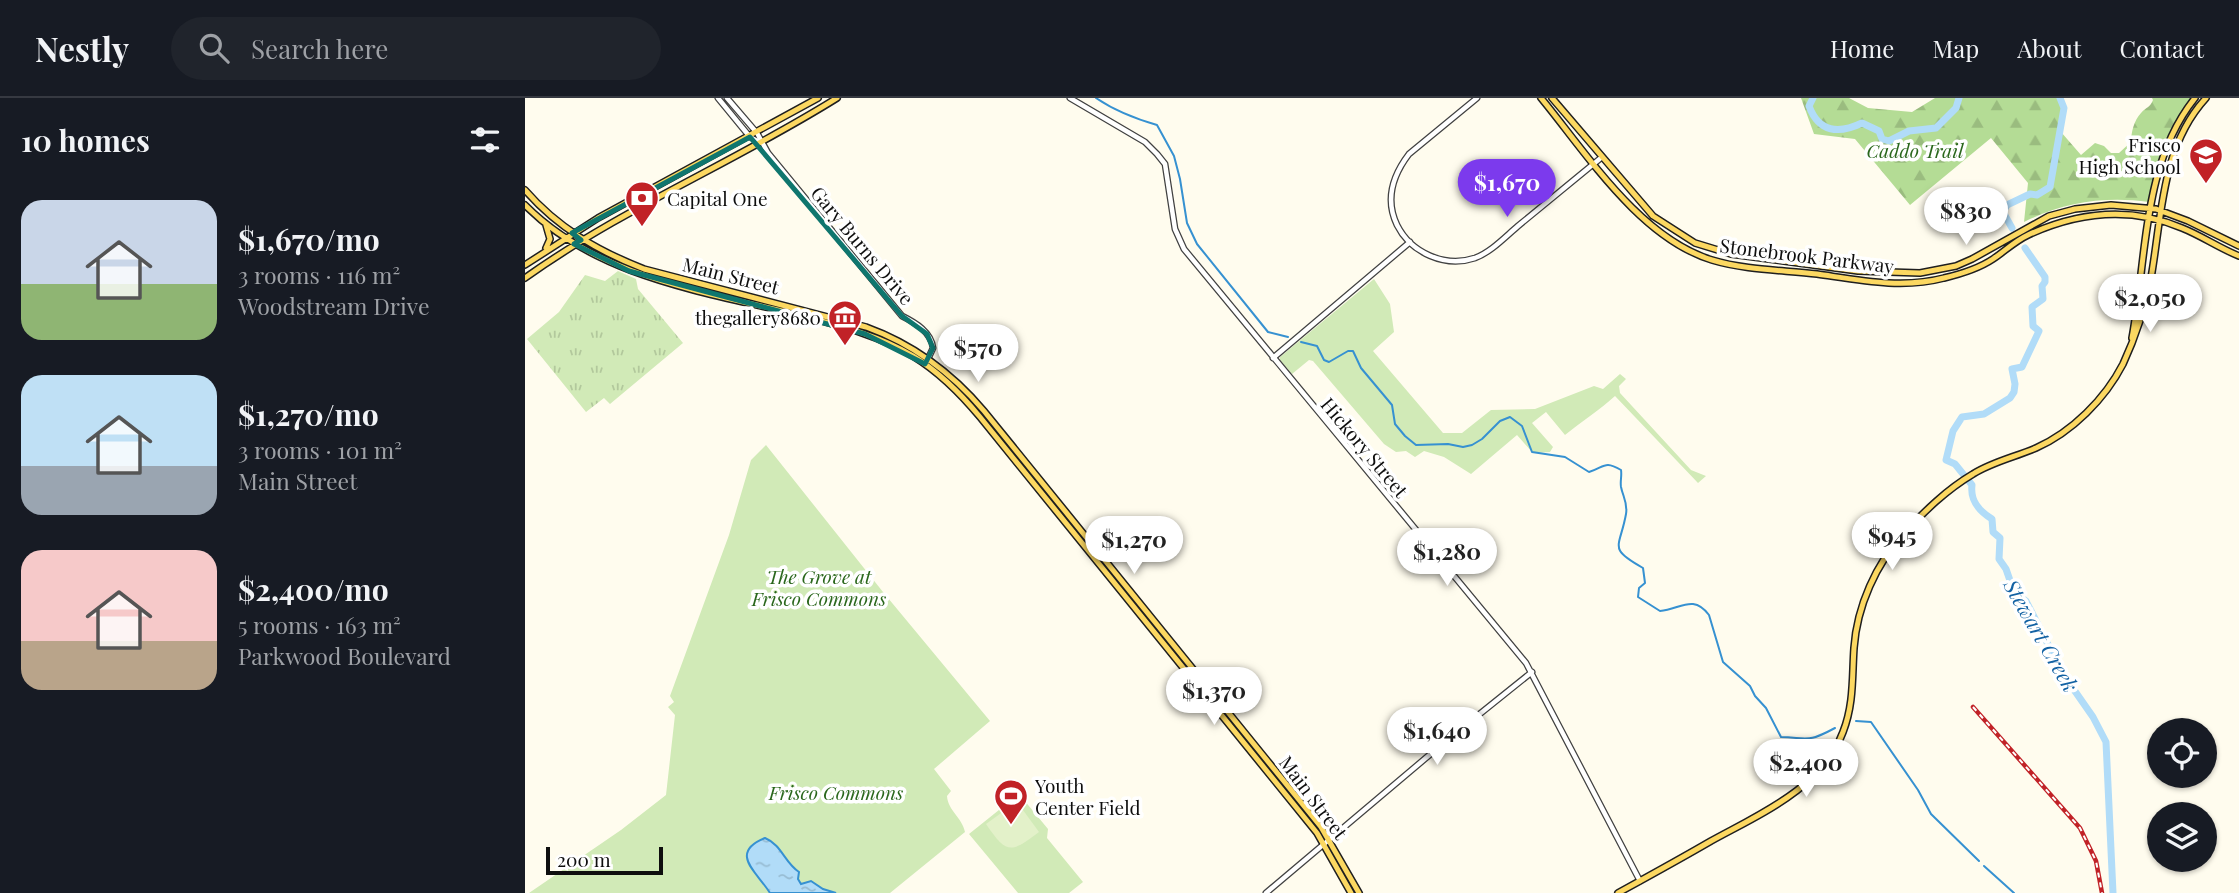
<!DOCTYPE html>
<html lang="en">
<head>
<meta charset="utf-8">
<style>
  :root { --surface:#171b24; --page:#20242c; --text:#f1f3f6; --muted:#9ea1a6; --line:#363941; --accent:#7c3aed }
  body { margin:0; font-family:"Playfair Display",serif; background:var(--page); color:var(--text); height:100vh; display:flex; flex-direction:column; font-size:26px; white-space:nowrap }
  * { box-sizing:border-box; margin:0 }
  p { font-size:23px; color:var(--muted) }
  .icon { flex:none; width:38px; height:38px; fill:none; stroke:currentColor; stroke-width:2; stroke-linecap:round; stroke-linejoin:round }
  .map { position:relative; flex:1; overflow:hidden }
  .sheet { display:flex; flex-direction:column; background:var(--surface); width:525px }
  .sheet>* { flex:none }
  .controls { position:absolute; left:1622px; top:620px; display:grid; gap:14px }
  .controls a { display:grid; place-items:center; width:70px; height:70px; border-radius:50%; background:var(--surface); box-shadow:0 2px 5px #0004; font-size:35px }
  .scale { position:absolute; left:21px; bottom:18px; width:117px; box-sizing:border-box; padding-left:7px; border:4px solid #0e0e0e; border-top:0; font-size:19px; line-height:24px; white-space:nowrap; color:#0e0e0e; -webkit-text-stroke:5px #fff; paint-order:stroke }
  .price { position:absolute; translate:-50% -60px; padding:0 16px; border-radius:24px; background:#fff; color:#222; font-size:23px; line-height:46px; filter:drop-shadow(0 2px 4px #0008) }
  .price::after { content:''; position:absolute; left:50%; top:42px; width:21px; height:16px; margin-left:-10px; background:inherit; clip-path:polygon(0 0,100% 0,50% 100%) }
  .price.on { background:var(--accent); color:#fff }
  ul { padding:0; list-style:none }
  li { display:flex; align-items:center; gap:21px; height:175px; padding:0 21px }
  li span { display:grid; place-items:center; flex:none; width:196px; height:140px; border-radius:21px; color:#555 }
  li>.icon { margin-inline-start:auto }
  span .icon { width:84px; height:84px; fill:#fffc; stroke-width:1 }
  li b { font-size:30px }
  h2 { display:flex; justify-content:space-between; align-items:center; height:84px; padding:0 21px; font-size:30px }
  header { display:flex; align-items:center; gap:42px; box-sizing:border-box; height:98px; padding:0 35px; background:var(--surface); border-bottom:2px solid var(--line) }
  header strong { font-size:33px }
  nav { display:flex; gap:38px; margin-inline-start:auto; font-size:24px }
  .search { width:490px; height:63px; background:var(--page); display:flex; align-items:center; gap:18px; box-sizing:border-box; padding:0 24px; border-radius:38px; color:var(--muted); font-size:26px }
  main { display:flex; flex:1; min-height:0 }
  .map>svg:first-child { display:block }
  .grass { fill:url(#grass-tufts) }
  .forest { fill:url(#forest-firs) }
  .park { fill:#d1eab7 }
  .pitch { fill:#e3f1c9 }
  .water { fill:url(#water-ripples); stroke:#3691d1; stroke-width:2 }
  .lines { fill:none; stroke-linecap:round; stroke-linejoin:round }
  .stream { stroke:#3691d1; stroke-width:2 }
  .river { stroke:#b1dcf8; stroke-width:7 }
  .minor-casing { stroke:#414141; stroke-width:7 }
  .major-casing { stroke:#1f1f1f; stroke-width:8 }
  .minor { stroke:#fff; stroke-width:4.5 }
  .major { stroke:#fcd861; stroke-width:5 }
  .rail-casing { stroke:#c12227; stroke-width:4.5 }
  .rail { stroke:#fff; stroke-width:2; stroke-dasharray:5; stroke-linecap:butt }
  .marked { fill:none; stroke:#0f766e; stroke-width:5; stroke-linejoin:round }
  .labels { text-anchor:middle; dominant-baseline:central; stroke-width:7; stroke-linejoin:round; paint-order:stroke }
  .poi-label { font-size:19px; fill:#0e0e0e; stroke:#fff; text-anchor:end }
  .park-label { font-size:19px; font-style:italic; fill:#2a671c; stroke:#fff }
  .street-label { font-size:19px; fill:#0e0e0e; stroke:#fff }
  .water-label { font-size:21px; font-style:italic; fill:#1362a3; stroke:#fff }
</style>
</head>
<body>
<header>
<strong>Nestly</strong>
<div class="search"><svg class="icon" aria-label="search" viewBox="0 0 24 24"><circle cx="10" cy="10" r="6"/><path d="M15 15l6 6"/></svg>Search here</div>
<nav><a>Home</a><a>Map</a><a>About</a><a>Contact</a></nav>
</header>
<main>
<section class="sheet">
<h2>10 homes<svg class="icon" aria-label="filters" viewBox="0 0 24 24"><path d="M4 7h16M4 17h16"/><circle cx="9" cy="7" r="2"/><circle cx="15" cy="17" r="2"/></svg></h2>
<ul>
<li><span style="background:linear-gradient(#c9d6e8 60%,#8fb573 0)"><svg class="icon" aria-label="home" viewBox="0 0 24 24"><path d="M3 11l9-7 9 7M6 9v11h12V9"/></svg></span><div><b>$1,670/mo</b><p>3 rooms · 116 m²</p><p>Woodstream Drive</p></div></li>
<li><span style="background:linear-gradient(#bfe0f5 65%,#9aa5b1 0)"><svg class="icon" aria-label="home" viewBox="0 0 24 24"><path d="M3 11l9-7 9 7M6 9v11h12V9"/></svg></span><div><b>$1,270/mo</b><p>3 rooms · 101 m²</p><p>Main Street</p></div></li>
<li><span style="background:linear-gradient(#f6c9c9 65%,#b9a48a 0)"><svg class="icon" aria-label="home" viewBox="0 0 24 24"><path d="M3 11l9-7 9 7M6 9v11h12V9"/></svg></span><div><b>$2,400/mo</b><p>5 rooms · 163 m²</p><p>Parkwood Boulevard</p></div></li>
</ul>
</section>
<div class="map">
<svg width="1714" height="795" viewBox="0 0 1714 795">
  <defs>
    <pattern id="grass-tufts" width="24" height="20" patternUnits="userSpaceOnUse" patternTransform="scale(1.75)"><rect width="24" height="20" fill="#d1eab7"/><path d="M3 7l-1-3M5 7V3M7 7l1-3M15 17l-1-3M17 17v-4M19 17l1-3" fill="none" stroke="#b2c89c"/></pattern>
    <pattern id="forest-firs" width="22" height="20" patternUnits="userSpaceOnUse" patternTransform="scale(1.75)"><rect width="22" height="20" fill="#b4dc95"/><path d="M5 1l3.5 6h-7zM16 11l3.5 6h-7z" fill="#9abc7f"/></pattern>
    <pattern id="water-ripples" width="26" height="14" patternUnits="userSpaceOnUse" patternTransform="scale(1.75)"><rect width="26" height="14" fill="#b1dcf8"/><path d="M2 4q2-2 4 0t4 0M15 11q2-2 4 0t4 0" fill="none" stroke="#97bcd3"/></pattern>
  </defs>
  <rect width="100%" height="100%" fill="#fffcee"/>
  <path class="grass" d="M93,173l18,8 2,10 45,54 -73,61 -6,-6 -18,14 -59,-73 32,-27 26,-37 20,6z"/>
  <path class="forest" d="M1276,0h48l19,10 44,4 23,-14h127l3,5 -4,29 20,23 14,-12 9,3 7,7h8l12,-11c0,-9 3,-22 10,-29 5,-6 9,-5 12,-13l-1,-2h39c-23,33 -35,65 -42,104 -44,-6 -85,0 -125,20l4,-39 -37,-45 -81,67 -55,-66 -41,-5z"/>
  <path class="park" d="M849,181l16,25 4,28 -21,19 70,82h19l29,-23 44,-1 59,-23 9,3 17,-15 6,5 -7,7 1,7 71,77 15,6 -8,7 -83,-87c-15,14 -33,25 -50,39l-19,-23 -14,11 21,24 -3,5 -17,1 -16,-18 -46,39 -27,-17 -20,-6 -9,6 -9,-6 -10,1 -12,-8 -71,-83 -4,-1 -17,14 -12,-14v-3z
    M241,347l117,147 107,129 -56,48 17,22 -4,5c1,15 15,21 18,36l-75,61h-361l92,-63 45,-35 9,-80 -7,-8 6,-5 -4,-6 59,-161 22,-75z
    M494,696l29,35 -1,9 36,44 -14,11h-51l-49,-59z"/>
  <path class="pitch" d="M490,705l5,3 19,26c-28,21 -32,23 -53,-8z"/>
  <path class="water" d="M240,740c17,7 19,24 34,34l-1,7 3,5 10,-3 12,8 13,4h-66c-13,-21 -42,-40 -5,-55z"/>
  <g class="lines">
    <path class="stream" d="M571,0c19,13 40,21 61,27l17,31 6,23 7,44 10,21 71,88 20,5
      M776,244l16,4 7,14 5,2 19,-11h5l8,17 31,37 3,19 10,12 11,9 32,-1 15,3 9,-2 10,-6 18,-18 10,-4 12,9 10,26 33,5 24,15c16,-5 15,-12 32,-2 1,6 -1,11 0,17 2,10 7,16 5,27 -6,34 -19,34 17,54l2,15 -6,5 -1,9 22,14c21,-2 33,-17 49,4l14,47 27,24 5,10 11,12 15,29c28,1 26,6 54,-9
      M1331,623l15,1 47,68 13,24 48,47
      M1459,768l30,27"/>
    <path class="river" d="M1288,0l-4,8c10,27 30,28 53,17l17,8 3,8 7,2 20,-10 27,-3 20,-20 3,-10
      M1487,130l-9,-16 4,-7 23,-11 7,1 13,-8 14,-79 -4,-10
      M1500,150l20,29v5l-3,4 1,13 -11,8 1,19 6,5 -17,36 -10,2 3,15 -1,8 -4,6 -26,16 -22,3 -9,14 -7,29 9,4 17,21c-2,16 7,26 20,34l1,13 7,6 -1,21 7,10 8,23 12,9 37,73 30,43 13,25 7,151"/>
    <g class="minor-casing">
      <path id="minor" d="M193,0l32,39 9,5
        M202,0l30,35 11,20 134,163c14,7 29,16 31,32l-6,13
        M545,0l75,44 12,12 8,10 10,65 9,20 342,414 114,218
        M952,0l-68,56c-16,21 -24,46 -12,71 14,28 48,43 78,33 16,-6 30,-21 43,-32 28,-23 56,-46 84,-69
        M748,260l137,-116
        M741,795l180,-152 86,-69"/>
    </g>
    <g class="major-casing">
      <path id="major" d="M1016,0c46,56 99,140 171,162 33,10 71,10 105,14 42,6 85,15 127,4 17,-4 34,-9 49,-19 12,-8 22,-18 35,-24 50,-23 102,-29 154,-7 20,8 37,20 57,28
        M1027,0l101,118 42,27 36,11 127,17 62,2 36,-7 16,-7 77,-43 26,-7 36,-4 45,4 32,12 51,25
        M0,92c33,38 73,61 119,79l222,58c47,17 86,46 118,84l337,416 38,66
        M0,107c72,73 183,87 278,111 38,10 77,20 110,40 26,16 48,38 67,61l337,416 34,60
        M21,150l4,-9 -4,-14
        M0,167l73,-47 220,-120
        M0,180c98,-70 210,-116 312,-180
        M1607,240c15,-80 10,-174 63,-240
        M1093,795c31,-17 62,-34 93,-52 49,-27 111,-53 132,-109 11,-28 9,-55 11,-84 3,-42 22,-84 50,-115 21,-22 42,-43 69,-59 19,-12 42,-17 63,-26 36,-16 69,-49 87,-84 13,-28 22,-56 28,-86 11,-62 10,-131 55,-180"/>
    </g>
    <use href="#minor" class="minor"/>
    <use href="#major" class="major"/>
    <g class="rail-casing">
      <path id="rail" d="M1448,609l107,121 16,33 6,32"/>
    </g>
    <use href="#rail" class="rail"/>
  </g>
  <path class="marked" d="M225,39l152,179 25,18 6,14 -8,16 -60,-30 -236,-63 -55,-27 7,-4 -9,-7z"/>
  <defs>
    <g id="school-pin" transform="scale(1.75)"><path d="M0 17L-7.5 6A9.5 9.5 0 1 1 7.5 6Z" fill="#c12227" stroke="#fff"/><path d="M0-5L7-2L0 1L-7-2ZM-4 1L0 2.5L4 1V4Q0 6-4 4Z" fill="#fff"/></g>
    <g id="bank-pin" transform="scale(1.75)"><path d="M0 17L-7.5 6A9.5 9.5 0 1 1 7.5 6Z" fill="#c12227" stroke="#fff"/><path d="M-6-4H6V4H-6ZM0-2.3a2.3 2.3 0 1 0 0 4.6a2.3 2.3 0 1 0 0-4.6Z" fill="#fff"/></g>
    <g id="museum-pin" transform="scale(1.75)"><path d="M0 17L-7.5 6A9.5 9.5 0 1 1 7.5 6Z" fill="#c12227" stroke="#fff"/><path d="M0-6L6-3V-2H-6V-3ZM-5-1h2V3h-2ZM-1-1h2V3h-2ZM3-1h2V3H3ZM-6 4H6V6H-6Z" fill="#fff"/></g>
    <g id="stadium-pin" transform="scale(1.75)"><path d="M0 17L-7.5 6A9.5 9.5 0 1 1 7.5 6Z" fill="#c12227" stroke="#fff"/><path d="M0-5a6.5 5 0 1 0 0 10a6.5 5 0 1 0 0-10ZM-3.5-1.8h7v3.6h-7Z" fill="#fff"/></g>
  </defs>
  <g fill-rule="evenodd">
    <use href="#school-pin" x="1681" y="57"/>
    <use href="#bank-pin" x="117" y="100"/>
    <use href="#museum-pin" x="320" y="219"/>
    <use href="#stadium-pin" x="486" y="698"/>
  </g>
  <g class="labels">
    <g class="poi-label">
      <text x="1656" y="46">Frisco<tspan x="1656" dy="22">High School</tspan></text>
      <text x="142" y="100" text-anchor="start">Capital One</text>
      <text x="296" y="219">thegallery8680</text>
      <text x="510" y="687" text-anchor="start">Youth<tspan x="510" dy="22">Center Field</tspan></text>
    </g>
    <g class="park-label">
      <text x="1390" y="52">Caddo Trail</text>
      <text x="294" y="478">The Grove at<tspan x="294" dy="22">Frisco Commons</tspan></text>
      <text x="311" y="694">Frisco Commons</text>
    </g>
    <g class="street-label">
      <text transform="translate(338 147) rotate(50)">Gary Burns Drive</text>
      <text transform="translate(1282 157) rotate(7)">Stonebrook Parkway</text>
      <text transform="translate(206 177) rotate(14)">Main Street</text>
      <text transform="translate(840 349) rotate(50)">Hickory Street</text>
      <text transform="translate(789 699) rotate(53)">Main Street</text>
    </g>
    <g class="water-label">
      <text transform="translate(1517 537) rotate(60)">Stewart Creek</text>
    </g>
  </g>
</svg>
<div class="controls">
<a><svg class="icon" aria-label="locate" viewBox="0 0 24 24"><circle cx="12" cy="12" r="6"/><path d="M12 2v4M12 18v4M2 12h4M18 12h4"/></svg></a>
<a><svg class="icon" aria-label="layers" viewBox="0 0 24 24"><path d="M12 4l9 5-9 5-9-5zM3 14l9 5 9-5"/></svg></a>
</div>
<div class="scale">200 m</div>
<b class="price on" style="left:982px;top:121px">$1,670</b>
<b class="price" style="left:1441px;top:149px">$830</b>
<b class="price" style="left:1625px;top:236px">$2,050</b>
<b class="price" style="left:453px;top:286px">$570</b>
<b class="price" style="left:1367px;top:474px">$945</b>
<b class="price" style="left:609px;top:478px">$1,270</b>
<b class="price" style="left:922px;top:490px">$1,280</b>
<b class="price" style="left:689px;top:629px">$1,370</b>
<b class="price" style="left:912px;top:669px">$1,640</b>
<b class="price" style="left:1281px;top:701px">$2,400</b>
</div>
</main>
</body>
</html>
